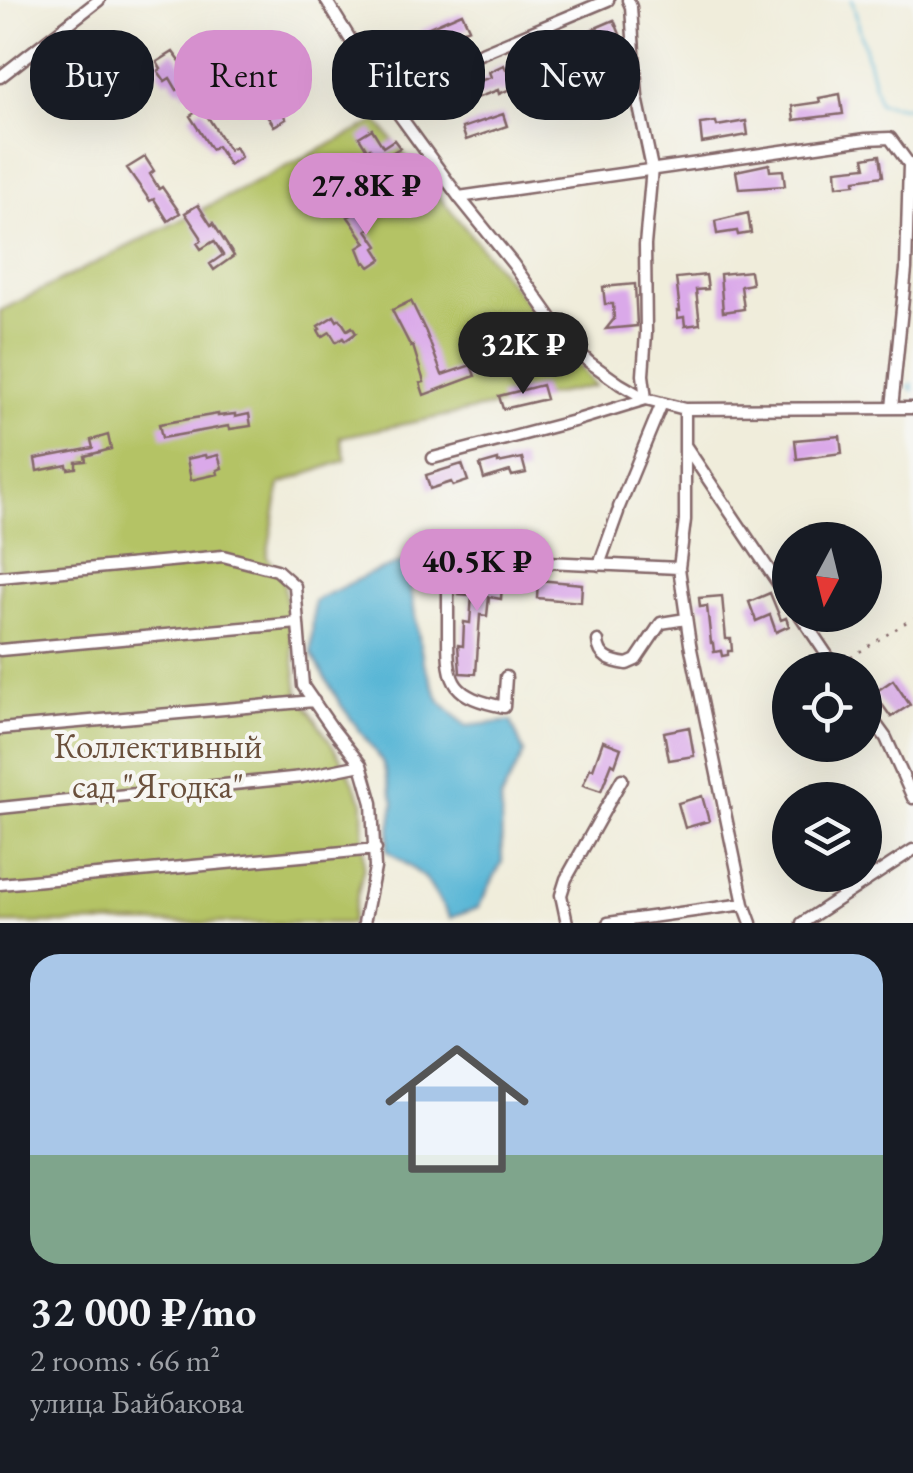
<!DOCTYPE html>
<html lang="en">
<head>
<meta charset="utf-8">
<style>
  :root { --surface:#171b24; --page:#20242c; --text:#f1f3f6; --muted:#9ea1a6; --accent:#d690ce }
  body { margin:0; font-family:"EB Garamond",serif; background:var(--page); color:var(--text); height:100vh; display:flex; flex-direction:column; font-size:38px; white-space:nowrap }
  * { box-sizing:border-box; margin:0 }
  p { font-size:32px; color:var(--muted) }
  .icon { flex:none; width:55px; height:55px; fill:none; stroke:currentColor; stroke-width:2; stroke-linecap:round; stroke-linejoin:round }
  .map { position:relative; height:923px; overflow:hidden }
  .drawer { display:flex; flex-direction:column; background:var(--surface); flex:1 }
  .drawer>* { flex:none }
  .banner { position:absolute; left:30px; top:30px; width:855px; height:90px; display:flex; gap:20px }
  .needle { width:65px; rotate:187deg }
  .fabs { position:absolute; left:772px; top:522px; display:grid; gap:20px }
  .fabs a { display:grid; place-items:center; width:110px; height:110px; border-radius:50%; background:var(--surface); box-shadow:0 10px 40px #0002; font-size:50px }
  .price { position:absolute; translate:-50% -85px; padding:0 22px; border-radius:35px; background:var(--accent); color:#111; font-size:32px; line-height:65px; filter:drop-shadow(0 2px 5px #0008) }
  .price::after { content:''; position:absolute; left:50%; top:60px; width:30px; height:22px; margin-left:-15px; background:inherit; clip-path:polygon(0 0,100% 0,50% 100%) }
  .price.current { background:#222; color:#fff }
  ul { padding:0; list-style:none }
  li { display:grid; align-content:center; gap:20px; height:530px; padding:0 30px }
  li span { display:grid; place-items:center; height:310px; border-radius:30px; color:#555 }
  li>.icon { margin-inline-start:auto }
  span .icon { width:180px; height:180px; fill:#fffc; stroke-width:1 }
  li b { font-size:42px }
  .chip { padding:0 35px; border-radius:40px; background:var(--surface); box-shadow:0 10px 40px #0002; font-size:35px; line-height:90px }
  .chip.current { background:var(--accent); color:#111 }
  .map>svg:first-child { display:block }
  .green { fill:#b4c365; stroke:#7f7148; stroke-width:2.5 }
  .water { fill:#58b6d6; stroke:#516a80; stroke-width:2.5 }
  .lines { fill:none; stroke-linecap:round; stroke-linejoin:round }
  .stream { stroke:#58b6d6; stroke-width:2.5 }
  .building { fill:#daa9e9 }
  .minor-casing { stroke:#846769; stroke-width:15 }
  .path { stroke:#846769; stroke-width:2.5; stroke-dasharray:2.5 8; stroke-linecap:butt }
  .minor { stroke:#fff; stroke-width:10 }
  .labels { text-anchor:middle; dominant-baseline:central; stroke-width:8; stroke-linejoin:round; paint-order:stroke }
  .park-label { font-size:35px; fill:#6a503c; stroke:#f6f6f2 }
</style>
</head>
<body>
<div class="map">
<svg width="913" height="923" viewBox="0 0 913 923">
  <rect width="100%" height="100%" fill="#f6f6f2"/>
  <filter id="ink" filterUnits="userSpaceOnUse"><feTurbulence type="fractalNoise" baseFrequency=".01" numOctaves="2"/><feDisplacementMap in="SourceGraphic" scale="20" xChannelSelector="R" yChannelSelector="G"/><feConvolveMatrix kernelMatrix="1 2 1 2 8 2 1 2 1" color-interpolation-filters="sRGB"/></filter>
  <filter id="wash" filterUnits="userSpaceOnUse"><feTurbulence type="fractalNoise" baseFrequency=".0048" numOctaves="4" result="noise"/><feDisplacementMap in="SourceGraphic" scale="40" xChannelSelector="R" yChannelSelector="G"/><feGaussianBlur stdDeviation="2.25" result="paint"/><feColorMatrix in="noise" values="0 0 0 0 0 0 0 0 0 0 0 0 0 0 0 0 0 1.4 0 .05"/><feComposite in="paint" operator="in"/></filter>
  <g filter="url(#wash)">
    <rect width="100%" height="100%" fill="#f0eddb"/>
    <path class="green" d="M377,121l218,265 -255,51 6,23 -66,24 -13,73 16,20 15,115 48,75 17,35 1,64 -13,57h-351v-612z"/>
    <path class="water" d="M406,561l17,100 17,40 26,25 45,-5 13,32 -23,45 1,64 -24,46 -28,10 -25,-40 -38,-28 7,-48 -12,-41 -41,-56 -30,-52 3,-52 55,-27z"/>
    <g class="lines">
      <path class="stream" d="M852,0l27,103 34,5
        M913,384l-4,2 4,4"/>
    </g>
    <g id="blocks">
      <path class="building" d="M462,13l7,15 -44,17 -5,-14z
        M614,20l8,19 -28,11 -8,-18z
        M173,52l25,33 -14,9 -3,-6 -4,2 -7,-12 -5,3 -7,-10 3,-2 -4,-7z
        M504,65l11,22 -16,7 -1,-4 -24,9 -6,-14 23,-8 -2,-5z
        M254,68l32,51 -12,7 -32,-51z
        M840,94l3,20 -49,6 -2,-14 28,-4 -1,-4z
        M202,108l27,42 6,-3 6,10 -12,8 -12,-19 -6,3 -21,-33z
        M503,114l4,12 -41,14 -4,-12z
        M746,121l2,14 -46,8 -2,-19 16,-2 1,4z
        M372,129l11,18 11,-7 6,8 -12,7 11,18 -15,10 -7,-11 7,-4 -14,-20 -3,2 -8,-13z
        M880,155l3,21 -28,4v4l-18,2 -1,-16 30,-3 -2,-9z
        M145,157l9,14 -4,3 9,15 3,-2 18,26 -12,8 -14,-22 -4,2 -23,-33z
        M769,164l1,7 13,-1 2,16 -46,3 -3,-18z
        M198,205l13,20 2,-2 21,33 -20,14 -4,-6 13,-9 -9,-14 -13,8 -4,-6 4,-2v-4l-16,-24z
        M362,209l11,18 -6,3 11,16 -3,2 7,11 -12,8 -4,-5 -2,1 -6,-15 8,-5 -18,-26z
        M748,213l3,20 -13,2 -1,-4 -20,3 -2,-13z
        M750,271l2,13 -11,2 3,23 -21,3 -3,-38z
        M706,275l2,14 -12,1 4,34 -15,2 -1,-9 -6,1 -1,-7h3l-4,-33z
        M635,284l2,42 -31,3 8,-10 -1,-15h-8l-2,-17z
        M411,301l15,31 16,43 29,-10 4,11 -51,19 -4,-12 4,-1 -11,-36 -2,1 -19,-37z
        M334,316l3,5 3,-2 7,11 5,-3 4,6 -11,8 -2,-3 -7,4 -6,-10 -8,5 -4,-7 2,-1 -2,-3z
        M542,385l4,14 -43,10 -4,-13z
        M218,414v2l17,-2v3l14,-3 2,12 -21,3 -1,-3 -67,12 -3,-14z
        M108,435l3,14 -26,7 1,5 -10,1v6l-8,1 -1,-4 -30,6 -2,-12 58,-11 -2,-8z
        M840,436l2,17 -45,6 -2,-19z
        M205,455l1,3 12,-3 4,13 -5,2 1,4 -27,6 -4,-21z
        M522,458l4,15 -14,3 -2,-5 -26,8 -4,-14 18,-5v3z
        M462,464l6,17 -15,5 -2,-4 -21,7 -4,-14z
        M484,570l19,2 -2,27 -12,-2 -2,19 -7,-1 -4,59 -16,-1 -2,-28 5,1 1,-24 6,1 2,-28 -13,-1 1,-18 24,1z
        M538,580l44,4 -1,18 -44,-4z
        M770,593l11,27 5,-2 3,8 -13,6 -6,-17 -14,6 -7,-19z
        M722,596l4,43h5l1,12h-4v4l-6,1 -1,-5 -7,1 -1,-9h-2l-4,-37 -7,1 -1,-9z
        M893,680l17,25 -19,12 -17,-24z
        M689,727l5,29 -25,4 -5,-28z
        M603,741l18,7 -6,17 -3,-2 -11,28 -18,-6 7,-17 3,1z
        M702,796l7,25 -24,7 -7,-25z"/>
    </g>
  </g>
  <g filter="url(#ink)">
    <use href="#blocks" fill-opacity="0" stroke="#846769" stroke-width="2.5"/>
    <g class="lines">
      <g class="minor-casing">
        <path id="minor" d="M326,0l58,94 75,103 54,67 55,78 21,20 31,22 26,15 39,10 228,-1
          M0,77l99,-77
          M384,94l224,-94
          M459,197l407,-58 24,-1 19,26 -3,105 -14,139
          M685,409v111l-6,48 11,76 54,260 7,19
          M685,445l105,156
          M433,458l141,-37 72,-22 -3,-24 3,-42 -1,-88 7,-77 -15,-71 -6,-90 -3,-7
          M619,507l43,-104
          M599,565l19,-53
          M0,577l223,-21 54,14 18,16 8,100 29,42 29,37 11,38 3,65 -11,55
          M800,615l37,55
          M598,641c1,17 14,21 29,23l9,-4 25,-37 25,-4
          M0,650l298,-27
          M506,677l-2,30c-51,-11 -56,-21 -56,-71 0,-22 0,-43 0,-65l11,-13 220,10
          M865,709l21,29 27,60
          M0,729l314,-28
          M0,808l302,-31 59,-12
          M0,884l376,-35
          M567,923l-6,-28 5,-16 56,-100
          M608,923l136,-19
          M802,923l111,-73"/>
      </g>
      <path class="path" d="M842,663l71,-45"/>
      <use href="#minor" class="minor"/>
    </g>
  </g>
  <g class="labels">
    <g class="park-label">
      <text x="158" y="745">Коллективный<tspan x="158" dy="40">сад "Ягодка"</tspan></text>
    </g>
  </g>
</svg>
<div class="fabs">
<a><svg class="needle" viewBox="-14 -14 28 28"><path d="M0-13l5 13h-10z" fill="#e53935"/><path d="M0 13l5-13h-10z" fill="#9ea1a6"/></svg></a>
<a><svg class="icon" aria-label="locate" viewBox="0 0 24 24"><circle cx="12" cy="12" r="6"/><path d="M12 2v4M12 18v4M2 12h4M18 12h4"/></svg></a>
<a><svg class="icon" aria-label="layers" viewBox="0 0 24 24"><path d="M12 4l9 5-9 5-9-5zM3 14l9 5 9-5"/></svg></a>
</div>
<b class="price" style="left:366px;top:238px">27.8K ₽</b>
<b class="price current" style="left:523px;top:397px">32K ₽</b>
<b class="price" style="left:477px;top:614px">40.5K ₽</b>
<div class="banner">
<a class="chip">Buy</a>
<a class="chip current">Rent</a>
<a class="chip">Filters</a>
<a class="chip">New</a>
</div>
</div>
<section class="drawer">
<ul>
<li><span style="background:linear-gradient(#a9c7e8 65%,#7fa58c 0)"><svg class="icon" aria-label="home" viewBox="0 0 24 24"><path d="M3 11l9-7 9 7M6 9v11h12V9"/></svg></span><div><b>32 000 ₽/mo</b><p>2 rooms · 66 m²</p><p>улица Байбакова</p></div></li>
</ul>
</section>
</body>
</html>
